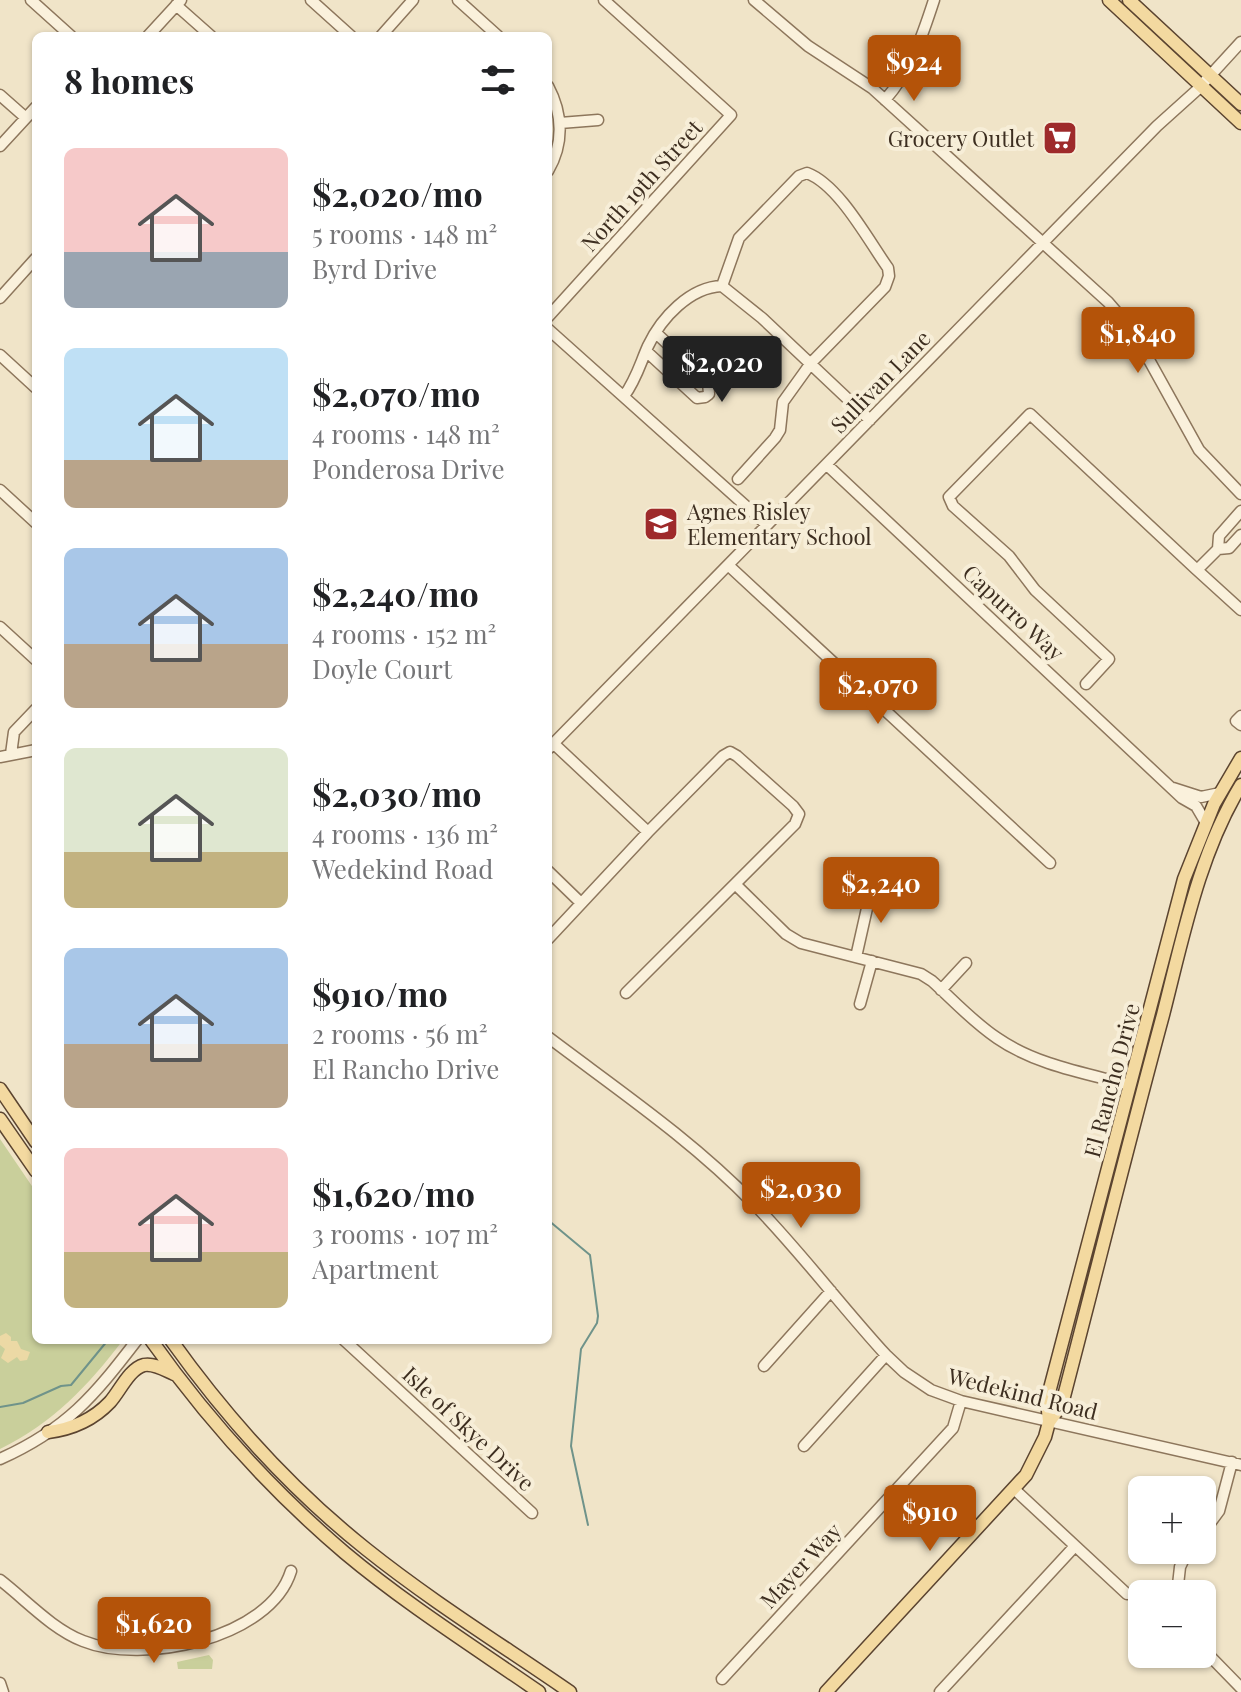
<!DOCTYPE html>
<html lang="en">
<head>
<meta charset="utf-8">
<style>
  :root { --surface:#fff; --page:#f2f2f2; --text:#202124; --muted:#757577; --accent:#b45309 }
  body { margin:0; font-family:"Playfair Display",serif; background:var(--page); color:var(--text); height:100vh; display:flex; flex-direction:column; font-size:30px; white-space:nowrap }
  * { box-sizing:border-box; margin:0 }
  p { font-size:26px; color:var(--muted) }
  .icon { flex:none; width:44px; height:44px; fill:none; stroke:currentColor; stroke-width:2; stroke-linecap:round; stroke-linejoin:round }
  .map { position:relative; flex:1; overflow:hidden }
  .details { position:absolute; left:32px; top:32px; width:520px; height:1312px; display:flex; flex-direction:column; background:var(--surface); border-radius:12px; box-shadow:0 2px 6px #0004 }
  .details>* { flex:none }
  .tools { position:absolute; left:1128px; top:1476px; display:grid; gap:16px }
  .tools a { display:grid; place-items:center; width:88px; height:88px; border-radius:12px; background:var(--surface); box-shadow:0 2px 6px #0004; font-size:40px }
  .price { position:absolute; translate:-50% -68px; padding:0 18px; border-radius:8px; background:var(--accent); color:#fff; font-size:26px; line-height:52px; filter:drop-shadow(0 2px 4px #0008) }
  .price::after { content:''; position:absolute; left:50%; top:48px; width:24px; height:18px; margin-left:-12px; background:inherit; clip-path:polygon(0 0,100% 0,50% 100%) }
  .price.on { background:#222; color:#fff }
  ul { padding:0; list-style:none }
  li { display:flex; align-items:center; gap:24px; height:200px; padding:0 32px }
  li span { display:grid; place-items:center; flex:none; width:224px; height:160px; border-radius:12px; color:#555 }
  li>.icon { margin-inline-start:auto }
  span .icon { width:96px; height:96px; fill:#fffc; stroke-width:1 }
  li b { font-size:34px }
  h2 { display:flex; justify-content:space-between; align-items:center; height:96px; padding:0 32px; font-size:34px }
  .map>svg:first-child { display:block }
  .green { fill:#c9cf9b }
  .sand { fill:#ecd9a5 }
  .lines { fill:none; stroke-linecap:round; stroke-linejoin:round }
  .stream { stroke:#6f938a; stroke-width:2 }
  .minor-casing { stroke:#8d765c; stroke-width:13 }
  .major-casing { stroke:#5b4430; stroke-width:15 }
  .minor { stroke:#faf1dc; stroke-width:10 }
  .major { stroke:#f3d9a0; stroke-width:12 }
  .labels { text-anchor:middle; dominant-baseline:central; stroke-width:8; stroke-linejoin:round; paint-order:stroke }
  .poi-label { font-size:22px; fill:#3d2e20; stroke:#f7eed8; text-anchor:end }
  .street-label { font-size:22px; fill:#3d2e20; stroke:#f7eed8 }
</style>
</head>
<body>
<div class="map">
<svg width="1241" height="1692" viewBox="0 0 1241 1692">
  <rect width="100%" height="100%" fill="#f0e4c8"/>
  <path class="green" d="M0,1139l36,53v148h87c-35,46 -70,83 -123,109z
    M209,1655l4,5 -1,9h-34l-1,-7z"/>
  <path class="sand" d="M6,1333l5,4v4h6l4,8 9,3 -3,8 -7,1 -3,-4 -9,6 -7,-5 4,-9 -5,-4v-9z"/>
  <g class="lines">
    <path class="stream" d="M548,1220l42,35 8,61 -1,7 -16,26 -10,97 17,79
      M0,1407l23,-4 38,-17 10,-1 37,-45"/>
    <g class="minor-casing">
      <path id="minor" d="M31,0l40,36
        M311,0l40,36
        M458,0l40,36
        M754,0l54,46 64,42 236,214 25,29 66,119 42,44
        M176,5l35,31
        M148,36l33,-36
        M381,36l32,-36
        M548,86c15,28 16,58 0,85
        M0,95l26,23
        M885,100c26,-30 37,-63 49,-100
        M560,123l38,-3
        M0,146l36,-39
        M722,286l17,-48 60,-62 8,-3c32,12 61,67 81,95l1,8 -4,11 -74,76 -28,39 -3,28 -5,8 -37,41
        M0,298l36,-40
        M548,317l183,-202 -127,-115
        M548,329l219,196
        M646,351l51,47 8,-1 4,-3 -1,-12 -52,-49
        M0,355l36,33
        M624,396c12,-16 16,-32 24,-50 13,-28 42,-59 74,-60l40,32 108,102
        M827,465l355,333 14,8 10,17
        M0,490l36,33
        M1241,511l-22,25 -1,13 -21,21 44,40
        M1218,549l11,-1 12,-13
        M728,565l322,298
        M0,627l36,33
        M1086,684l23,-25 -74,-69 -26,-34 -56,-50 -4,-9 81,-83 167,156
        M1241,716l-5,5 5,4
        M553,743l95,89
        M548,749l609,-623 40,-36 44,-48
        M11,754l3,-22 22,-23
        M0,757l36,-7
        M1173,788l28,9 19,-4
        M548,871l33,32
        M736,885l50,49 15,9 120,31 11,7c21,19 41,41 65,57 39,27 88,35 133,47
        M548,939l100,-107 75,-76 7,-4 7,4 56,50 6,8 -4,10 -169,169
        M856,957l16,-71
        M941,990l25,-27
        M860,1004l12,-43
        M548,1037c70,53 144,103 205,166 47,48 88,103 133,152l18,17 27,18 30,11 280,64
        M344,1340l188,173
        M764,1366l67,-75
        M804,1446l82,-91
        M0,1459c67,-30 94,-63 137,-119
        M1014,1489l113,105
        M1202,1534l17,-23 13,-49
        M0,1580c26,20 52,49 83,61 59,24 187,-2 208,-70
        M1177,1594l3,-27 8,-17
        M1202,1648l39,40
        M722,1679l231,-251 8,-27
        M0,1683l3,9
        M940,1692l135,-146"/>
    </g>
    <g class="major-casing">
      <path id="major" d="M1109,0l132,123
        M1129,0l112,104
        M0,1089l36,53
        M0,1119l36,52
        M151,1340c56,79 120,150 194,213 61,51 129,94 194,139
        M171,1340c55,77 121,150 195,209 65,52 136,96 204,143
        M1049,1422l13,-18c34,-130 66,-260 101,-389 20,-78 36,-161 78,-230
        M48,1432c24,-3 45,-12 62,-30 10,-11 19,-33 34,-37 10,-2 21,5 30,9
        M826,1692l200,-217 19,-38 4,-15 -2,-22 137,-521 30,-75 27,-46"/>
    </g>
    <use href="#minor" class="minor"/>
    <use href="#major" class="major"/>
  </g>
  <defs>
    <g id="supermarket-square" transform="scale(1.8)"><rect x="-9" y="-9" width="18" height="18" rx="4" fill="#9e2a2b" stroke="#f7eed8"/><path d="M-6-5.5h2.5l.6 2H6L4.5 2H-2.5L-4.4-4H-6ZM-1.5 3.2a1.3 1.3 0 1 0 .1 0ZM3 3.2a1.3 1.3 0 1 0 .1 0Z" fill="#fff"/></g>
    <g id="school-square" transform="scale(1.8)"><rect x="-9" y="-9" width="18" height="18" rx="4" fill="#9e2a2b" stroke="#f7eed8"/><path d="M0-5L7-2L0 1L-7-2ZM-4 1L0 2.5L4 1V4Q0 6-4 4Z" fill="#fff"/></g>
  </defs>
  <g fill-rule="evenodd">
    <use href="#supermarket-square" x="1060" y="138"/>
    <use href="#school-square" x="661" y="524"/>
  </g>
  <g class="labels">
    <g class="poi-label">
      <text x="1034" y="138">Grocery Outlet</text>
      <text x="687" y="511" text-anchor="start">Agnes Risley<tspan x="687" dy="25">Elementary School</tspan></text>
    </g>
    <g class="street-label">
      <text transform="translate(641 185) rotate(-48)">North 19th Street</text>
      <text transform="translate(880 381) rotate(-46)">Sullivan Lane</text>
      <text transform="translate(1014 612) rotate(43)">Capurro Way</text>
      <text transform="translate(1111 1080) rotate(-75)">El Rancho Drive</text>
      <text transform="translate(1023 1393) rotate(14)">Wedekind Road</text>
      <text transform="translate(469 1428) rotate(43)">Isle of Skye Drive</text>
      <text transform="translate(800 1565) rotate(-47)">Mayer Way</text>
    </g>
  </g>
</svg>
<div class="tools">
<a>+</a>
<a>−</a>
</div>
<b class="price" style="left:914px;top:103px">$924</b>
<b class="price" style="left:1138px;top:375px">$1,840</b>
<b class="price on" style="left:722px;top:404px">$2,020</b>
<b class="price" style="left:878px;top:726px">$2,070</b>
<b class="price" style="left:881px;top:925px">$2,240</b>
<b class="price" style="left:801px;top:1230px">$2,030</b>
<b class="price" style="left:930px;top:1553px">$910</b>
<b class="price" style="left:154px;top:1665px">$1,620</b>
<section class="details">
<h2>8 homes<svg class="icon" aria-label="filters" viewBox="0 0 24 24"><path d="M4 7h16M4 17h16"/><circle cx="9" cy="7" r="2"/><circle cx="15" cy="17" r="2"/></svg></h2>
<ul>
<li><span style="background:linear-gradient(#f6c9c9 65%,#9aa5b1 0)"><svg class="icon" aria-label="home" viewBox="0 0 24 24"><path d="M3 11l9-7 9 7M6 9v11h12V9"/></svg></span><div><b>$2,020/mo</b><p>5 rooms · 148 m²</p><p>Byrd Drive</p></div></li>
<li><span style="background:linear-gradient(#bfe0f5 70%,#b9a48a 0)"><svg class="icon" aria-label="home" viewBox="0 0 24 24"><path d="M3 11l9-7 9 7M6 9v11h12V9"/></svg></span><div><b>$2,070/mo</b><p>4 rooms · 148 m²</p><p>Ponderosa Drive</p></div></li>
<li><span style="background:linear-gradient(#a9c7e8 60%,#b9a48a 0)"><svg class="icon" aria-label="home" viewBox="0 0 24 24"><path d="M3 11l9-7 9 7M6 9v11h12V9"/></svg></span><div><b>$2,240/mo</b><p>4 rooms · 152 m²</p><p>Doyle Court</p></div></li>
<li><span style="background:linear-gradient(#dfe7d0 65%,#c2b280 0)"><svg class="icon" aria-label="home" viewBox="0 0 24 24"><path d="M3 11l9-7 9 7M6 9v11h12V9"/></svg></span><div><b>$2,030/mo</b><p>4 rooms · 136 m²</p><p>Wedekind Road</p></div></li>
<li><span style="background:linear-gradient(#a9c7e8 60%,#b9a48a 0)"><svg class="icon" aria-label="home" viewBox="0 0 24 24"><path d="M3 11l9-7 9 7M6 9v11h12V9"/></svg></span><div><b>$910/mo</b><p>2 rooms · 56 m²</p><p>El Rancho Drive</p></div></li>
<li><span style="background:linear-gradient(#f6c9c9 65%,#c2b280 0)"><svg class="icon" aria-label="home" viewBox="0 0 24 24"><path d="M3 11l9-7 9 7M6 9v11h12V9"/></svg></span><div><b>$1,620/mo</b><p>3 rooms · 107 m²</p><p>Apartment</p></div></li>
</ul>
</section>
</div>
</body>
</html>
